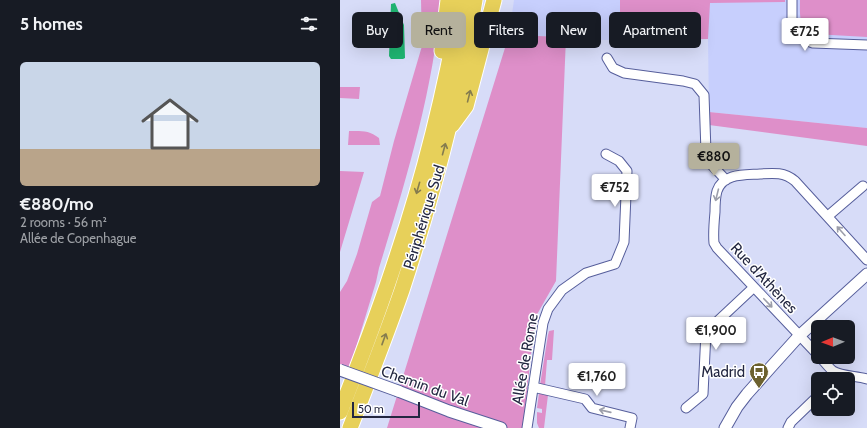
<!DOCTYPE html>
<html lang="en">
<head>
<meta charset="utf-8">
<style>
  :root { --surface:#171b24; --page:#20242c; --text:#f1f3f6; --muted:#9ea1a6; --line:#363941; --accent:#b5b19c }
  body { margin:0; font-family:Cabin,sans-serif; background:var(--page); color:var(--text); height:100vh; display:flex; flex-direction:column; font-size:15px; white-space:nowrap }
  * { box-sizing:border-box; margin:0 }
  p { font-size:13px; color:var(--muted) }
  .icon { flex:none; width:22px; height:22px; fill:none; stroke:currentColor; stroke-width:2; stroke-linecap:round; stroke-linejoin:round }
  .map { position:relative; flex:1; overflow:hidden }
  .details { display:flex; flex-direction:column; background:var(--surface); width:340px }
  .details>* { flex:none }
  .top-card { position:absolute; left:12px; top:12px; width:380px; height:36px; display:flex; gap:8px }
  .needle { width:26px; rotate:269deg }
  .buttons { position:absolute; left:471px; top:320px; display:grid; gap:8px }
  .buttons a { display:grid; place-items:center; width:44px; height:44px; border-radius:6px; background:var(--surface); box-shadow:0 4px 16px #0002; font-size:20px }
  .scale { position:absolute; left:12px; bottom:10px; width:68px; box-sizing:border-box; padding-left:4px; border:2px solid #232741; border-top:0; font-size:11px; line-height:14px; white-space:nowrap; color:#232741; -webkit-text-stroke:3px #fff; paint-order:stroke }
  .price { position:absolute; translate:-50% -34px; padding:0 9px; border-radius:4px; background:#fff; color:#222; font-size:13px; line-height:26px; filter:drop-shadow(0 1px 2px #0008) }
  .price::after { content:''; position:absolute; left:50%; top:24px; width:12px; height:9px; margin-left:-6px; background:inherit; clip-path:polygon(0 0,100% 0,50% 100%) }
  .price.selected { background:var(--accent); color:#111 }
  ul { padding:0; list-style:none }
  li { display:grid; align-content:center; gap:8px; height:212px; padding:0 20px }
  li+li { border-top:1px solid var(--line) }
  li span { display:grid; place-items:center; height:124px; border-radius:6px; color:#555 }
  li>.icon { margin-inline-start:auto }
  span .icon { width:72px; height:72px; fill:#fffc; stroke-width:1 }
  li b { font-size:17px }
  h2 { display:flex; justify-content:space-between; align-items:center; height:48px; padding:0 20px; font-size:17px }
  .tag { padding:0 14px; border-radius:6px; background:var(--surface); box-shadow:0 4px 16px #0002; font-size:14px; line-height:36px }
  .tag.selected { background:var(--accent); color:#111 }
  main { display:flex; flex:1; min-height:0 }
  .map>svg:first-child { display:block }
  .built { fill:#c7cffd }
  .green { fill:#de8fc9 }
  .water { fill:#1fb471 }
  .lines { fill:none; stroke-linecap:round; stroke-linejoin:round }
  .minor-casing { stroke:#565e9b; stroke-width:11 }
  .tertiary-casing { stroke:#565e9b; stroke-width:13 }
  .trunk-casing { stroke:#fff; stroke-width:17 }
  .minor { stroke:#fff; stroke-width:9 }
  .tertiary { stroke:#fff; stroke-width:11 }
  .trunk { stroke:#e7d05a; stroke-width:15 }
  .tertiary-bridge-casing { stroke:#565e9b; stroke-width:13; stroke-linecap:butt }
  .tertiary-bridge { stroke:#fff; stroke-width:11 }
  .oneway { stroke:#857c4e }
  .oneway2 { stroke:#9c9eaa }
  .labels { text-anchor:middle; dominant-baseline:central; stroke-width:3; stroke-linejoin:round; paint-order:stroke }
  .street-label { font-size:15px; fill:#232741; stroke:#fff }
  .poi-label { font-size:15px; fill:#232741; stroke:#fff; text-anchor:end }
</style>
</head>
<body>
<main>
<section class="details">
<h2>5 homes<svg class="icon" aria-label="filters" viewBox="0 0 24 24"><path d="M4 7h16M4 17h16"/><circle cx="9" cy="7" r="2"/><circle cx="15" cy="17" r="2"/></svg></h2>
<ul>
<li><span style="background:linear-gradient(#c9d6e8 70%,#b9a48a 0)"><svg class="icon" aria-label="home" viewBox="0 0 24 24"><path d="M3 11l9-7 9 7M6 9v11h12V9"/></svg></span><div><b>€880/mo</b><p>2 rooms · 56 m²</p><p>Allée de Copenhague</p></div></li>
</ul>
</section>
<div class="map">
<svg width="527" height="428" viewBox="0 0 527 428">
  <rect width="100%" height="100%" fill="#d7dcf8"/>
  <path class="built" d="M174,0h353v128l-158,-16 -1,-73 -104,1 -38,-3 -57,-2z"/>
  <path class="green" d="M81,0h20c-8,92 -35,180 -62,268l-3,14 -26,85 -10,-3v-72l7,-11 10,-27 15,-52 8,-6 14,-55 28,-95z
    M280,0h165v2l-75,1 -2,36 -88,1z
    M460,0h67v37l-53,-3c-16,-8 -14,-18 -14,-34z
    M169,35l57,2 -10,244 -21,37 -12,110h-136z
    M0,87h20l-1,12 -19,-1z
    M369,112l158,16v18l-158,-21z
    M9,131c12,0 20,-1 30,7l1,7h-32z
    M0,171l24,1 -24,80z
    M214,330l-2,30h-5l-2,26 -5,-1 8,-50 1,-4z
    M199,393l9,2 -4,33h-5l-2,-5v-11l5,1v-4l-5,-1z"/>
  <path class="water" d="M55,3l9,22 1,33 -2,1h-12l-2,-3 2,-52z"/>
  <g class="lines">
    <g class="minor-casing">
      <path id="minor" d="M452,0v21l3,10 7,8 11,4 54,2
        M267,58l6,10 11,5 59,8 12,3 9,11 2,57 2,9 18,19
        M488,216l35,-30
        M478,355l-101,-107 -3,-5c-1,-10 0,-20 1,-31 0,-6 0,-14 2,-21 6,-18 28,-16 43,-17 14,-1 24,-2 35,7l72,79
        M480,357c4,4 8,10 13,14 8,5 24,5 34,8
        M193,387l52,12 7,9 40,10 -2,10
        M346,408l17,-14 3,-62 47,-44
        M187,428l16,-105 5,-14 14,-19 24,-17 29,-9 9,-22 3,-71 -8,-10 -13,-7
        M448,428l3,-6 27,-26"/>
    </g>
    <g class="tertiary-casing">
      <path id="tertiary" d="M58,391l51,20 52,17
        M385,428l12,-21 10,-13 24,-27 28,-31 68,-62"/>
    </g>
    <g class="trunk-casing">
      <path id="trunk" d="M102,51l6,-51
        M112,125l14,-19 28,-106
        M0,412c20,-51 40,-103 57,-156 28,-83 49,-170 64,-256
        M10,428c18,-46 36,-92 52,-138 31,-95 57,-192 73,-290"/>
    </g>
    <use href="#minor" class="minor"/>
    <use href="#tertiary" class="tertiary"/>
    <use href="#trunk" class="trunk"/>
    <g class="tertiary-bridge-casing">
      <path id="tertiary-bridge" d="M0,370l58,21"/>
    </g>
    <use href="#tertiary-bridge" class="tertiary-bridge"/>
  </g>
  <defs><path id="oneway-shaft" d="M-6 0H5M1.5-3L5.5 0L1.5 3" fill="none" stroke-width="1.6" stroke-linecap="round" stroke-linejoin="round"/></defs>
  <g class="oneway">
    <use href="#oneway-shaft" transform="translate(129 96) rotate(-76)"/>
    <use href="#oneway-shaft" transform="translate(104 149) rotate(-75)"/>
    <use href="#oneway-shaft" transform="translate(78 188) rotate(106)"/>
    <use href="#oneway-shaft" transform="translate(44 339) rotate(-70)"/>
  </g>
  <g class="oneway2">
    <use href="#oneway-shaft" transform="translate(377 195) rotate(104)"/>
    <use href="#oneway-shaft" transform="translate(501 231) rotate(-132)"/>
    <use href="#oneway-shaft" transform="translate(428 303) rotate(46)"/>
    <use href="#oneway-shaft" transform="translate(265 411) rotate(-167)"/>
  </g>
  <defs>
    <g id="bus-pin" transform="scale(1)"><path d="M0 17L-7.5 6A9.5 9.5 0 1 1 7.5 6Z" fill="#6c612e" stroke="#fff"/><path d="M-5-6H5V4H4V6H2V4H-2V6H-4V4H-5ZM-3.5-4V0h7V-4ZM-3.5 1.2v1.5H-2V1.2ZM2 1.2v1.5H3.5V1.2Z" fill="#fff"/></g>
  </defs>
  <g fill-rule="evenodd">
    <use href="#bus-pin" x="419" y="372"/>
  </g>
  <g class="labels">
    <g class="street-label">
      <text transform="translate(84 217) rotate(-73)">Périphérique Sud</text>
      <text transform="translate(424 278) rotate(47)">Rue d'Athènes</text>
      <text transform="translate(185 359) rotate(-80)">Allée de Rome</text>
      <text transform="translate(85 386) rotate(20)">Chemin du Val</text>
    </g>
    <g class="poi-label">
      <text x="405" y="372">Madrid</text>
    </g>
  </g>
</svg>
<div class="buttons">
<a><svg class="needle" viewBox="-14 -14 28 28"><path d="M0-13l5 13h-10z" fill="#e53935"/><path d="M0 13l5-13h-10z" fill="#9ea1a6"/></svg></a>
<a><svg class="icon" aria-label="locate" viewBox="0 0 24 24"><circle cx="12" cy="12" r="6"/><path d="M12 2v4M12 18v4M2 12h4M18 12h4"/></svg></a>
</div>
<div class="scale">50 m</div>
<b class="price" style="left:465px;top:52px">€725</b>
<b class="price selected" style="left:374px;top:177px">€880</b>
<b class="price" style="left:275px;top:208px">€752</b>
<b class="price" style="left:376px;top:351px">€1,900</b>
<b class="price" style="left:257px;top:397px">€1,760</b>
<div class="top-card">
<a class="tag">Buy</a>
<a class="tag selected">Rent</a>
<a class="tag">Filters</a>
<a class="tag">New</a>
<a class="tag">Apartment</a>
</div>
</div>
</main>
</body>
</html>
